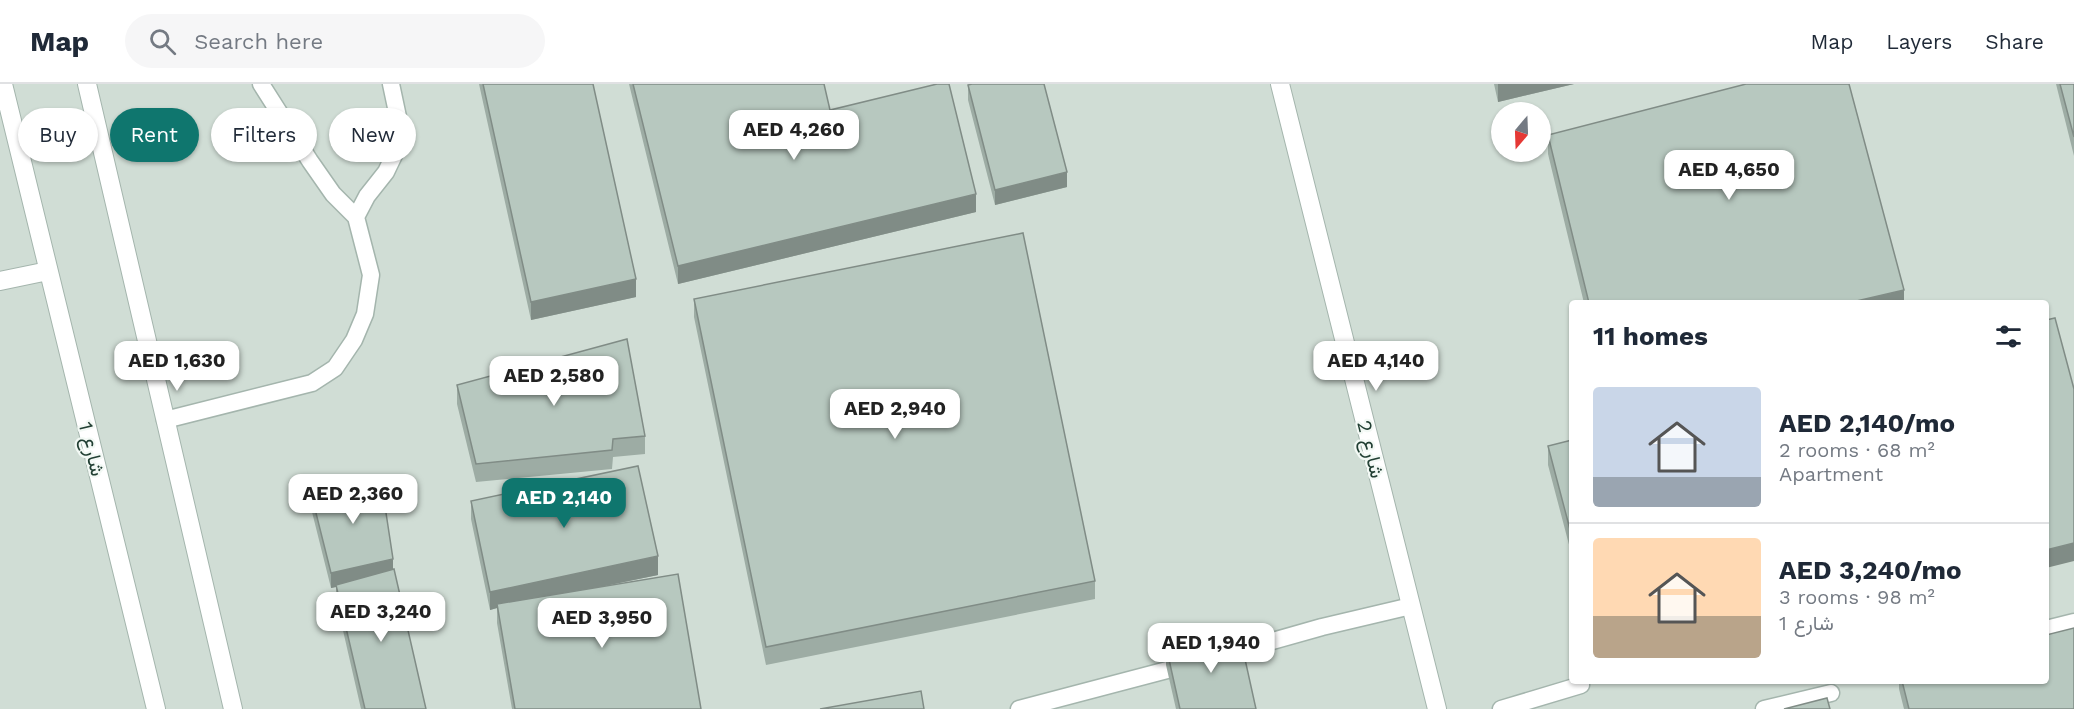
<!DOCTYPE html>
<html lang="en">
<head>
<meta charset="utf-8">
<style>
  :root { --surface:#fff; --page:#f6f6f7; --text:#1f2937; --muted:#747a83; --line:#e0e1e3; --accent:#0f766e }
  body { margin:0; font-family:"Work Sans",Vazirmatn,sans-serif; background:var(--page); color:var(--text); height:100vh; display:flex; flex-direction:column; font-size:22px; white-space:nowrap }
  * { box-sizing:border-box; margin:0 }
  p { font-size:20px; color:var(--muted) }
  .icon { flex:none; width:33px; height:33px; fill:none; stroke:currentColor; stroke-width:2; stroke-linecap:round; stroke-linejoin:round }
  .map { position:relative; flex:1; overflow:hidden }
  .sheet { position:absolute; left:1569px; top:216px; width:480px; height:384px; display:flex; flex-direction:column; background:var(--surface); border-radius:6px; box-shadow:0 2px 4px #0004 }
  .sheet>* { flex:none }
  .guide { position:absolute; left:18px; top:24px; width:570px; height:54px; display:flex; gap:12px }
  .needle { width:39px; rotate:199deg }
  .fabs { position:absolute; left:1491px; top:18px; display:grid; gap:12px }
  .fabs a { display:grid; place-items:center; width:60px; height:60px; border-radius:50%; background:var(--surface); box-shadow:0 2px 4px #0004; font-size:30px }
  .price { position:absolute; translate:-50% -51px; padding:0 14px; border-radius:12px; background:#fff; color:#222; font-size:20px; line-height:39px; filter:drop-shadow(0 2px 3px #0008) }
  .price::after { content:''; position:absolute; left:50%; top:36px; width:18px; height:14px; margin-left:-9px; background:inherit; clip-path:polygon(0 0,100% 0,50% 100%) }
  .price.active { background:var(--accent); color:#fff }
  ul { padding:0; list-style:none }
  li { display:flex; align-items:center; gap:18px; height:150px; padding:0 24px }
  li+li { border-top:2px solid var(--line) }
  li span { display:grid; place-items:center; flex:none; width:168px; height:120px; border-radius:6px; color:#555 }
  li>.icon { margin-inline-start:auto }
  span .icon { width:72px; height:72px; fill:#fffc; stroke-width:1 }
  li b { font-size:26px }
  h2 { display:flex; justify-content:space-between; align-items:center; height:72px; padding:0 24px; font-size:26px }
  .pill { padding:0 21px; border-radius:27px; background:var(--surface); box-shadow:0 2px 4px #0004; font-size:21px; line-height:54px }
  .pill.active { background:var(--accent); color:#fff }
  header { display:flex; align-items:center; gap:36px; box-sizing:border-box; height:84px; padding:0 30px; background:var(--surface); border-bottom:2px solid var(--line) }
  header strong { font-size:28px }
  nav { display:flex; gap:33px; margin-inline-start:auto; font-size:21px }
  .search { width:420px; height:54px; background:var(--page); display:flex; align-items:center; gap:15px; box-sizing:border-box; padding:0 21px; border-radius:33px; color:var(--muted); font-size:22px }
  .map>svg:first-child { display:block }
  .built { fill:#d0ddd5; fill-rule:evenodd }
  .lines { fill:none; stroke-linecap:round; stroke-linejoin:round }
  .service-casing { stroke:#a4b5ad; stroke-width:19 }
  .minor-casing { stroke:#a4b5ad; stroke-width:20 }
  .service { stroke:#fff; stroke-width:16 }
  .minor { stroke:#fff; stroke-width:18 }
  .wall { fill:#9daca4 }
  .shaded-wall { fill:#808c86 }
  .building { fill:#b7c8bf; stroke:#808c86; stroke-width:1.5 }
  .labels { text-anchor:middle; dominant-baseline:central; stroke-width:4.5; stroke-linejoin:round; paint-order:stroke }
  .street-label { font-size:20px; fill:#213f33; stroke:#f3f9f5 }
</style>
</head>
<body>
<header>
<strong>Map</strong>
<div class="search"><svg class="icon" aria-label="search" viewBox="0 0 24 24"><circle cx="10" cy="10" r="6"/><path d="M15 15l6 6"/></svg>Search here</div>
<nav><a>Map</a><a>Layers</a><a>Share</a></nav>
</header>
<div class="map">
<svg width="2074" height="625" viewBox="0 0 2074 625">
  <rect width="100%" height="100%" fill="#e2ede7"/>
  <path class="built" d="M0,0h2074v625h-2074zM1502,28h38v40h-38zM1572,219h474v378h-474z"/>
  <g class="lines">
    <g class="service-casing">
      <path id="service" d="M356,133l11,-21 19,-24 10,-21 5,-20 -10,-47
        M165,336l147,-37 23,-15 19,-28 11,-26 6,-39 -15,-58 -23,-23 -23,-33 -49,-77
        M2046,545l28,-7
        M1223,571l99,-28 89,-21
        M1019,625l171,-45
        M1501,625l80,-24
        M1764,625l67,-16"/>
    </g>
    <g class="minor-casing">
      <path id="minor" d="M3,0l153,625
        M87,0l146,625
        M1280,0l157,625
        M0,197l48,-10"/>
    </g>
    <use href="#service" class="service"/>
    <use href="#minor" class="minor"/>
  </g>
  <path class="wall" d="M479,0h114l43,213 -105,23z
    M629,0h195l6,26 146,102 -298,72z
    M1494,0h80l-76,18z
    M2056,0h18v72z
    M968,1l99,102 -72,18 -27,-105z
    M1548,51l356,168h-320l-36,-149z
    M694,215l401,282v18l-329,66 -72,-348z
    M457,301l188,51v18l-32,3 -1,12 -136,13 -19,-78z
    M1572,356v116l-24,-91v-19z
    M310,405l83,80 33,140h-65l-25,-109v-13l-5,1 -21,-84z
    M471,417l187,74 -68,14 111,120h-189l-15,-86v-15l-7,2 -19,-91z
    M1166,562l90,63h-80l-10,-44z
    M1899,597h147l28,28h-170l-5,-20z"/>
  <path class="shaded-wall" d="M1498,0h76l-76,18z
    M1067,88v15l-72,18v-15z
    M976,110v18l-298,72v-18z
    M636,195v18l-105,23v-18z
    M1904,206v13h-56z
    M2074,459v18l-28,7v-18z
    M658,472v19l-160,33 -1,-4v4l-7,2v-18z
    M393,475v16l-62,13v-15z"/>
  <path class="building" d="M483,0h110l43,195 -105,23z
    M633,0h191l6,26 107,-26h12l27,110 -298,72z
    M972,0h72l23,88 -72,18 -27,-105z
    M1746,0h103l55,206 -56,13h-259l-41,-168z
    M2060,0h14v53z
    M1023,149l72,348 -329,66 -72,-348z
    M2055,234l19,71v154l-28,7v-230z
    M627,255l18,97 -32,3 -1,11 -136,14 -19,-79z
    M1572,356v97l-24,-91z
    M638,382l20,90 -168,36 -19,-91z
    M381,396l12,79 -62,14 -21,-84z
    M394,485l32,140h-61l-29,-124z
    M678,490l23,135h-186l-18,-105z
    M2074,544v81h-165l-7,-28h144v-46z
    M1239,548l17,77h-76l-14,-63z
    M921,607l3,18h-104z
    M1827,614l3,11h-46z"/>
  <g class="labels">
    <g class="street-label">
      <text transform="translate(92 365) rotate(76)">شارع 1</text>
      <text transform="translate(1371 365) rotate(76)">شارع 2</text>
    </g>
  </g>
</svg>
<div class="fabs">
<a><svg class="needle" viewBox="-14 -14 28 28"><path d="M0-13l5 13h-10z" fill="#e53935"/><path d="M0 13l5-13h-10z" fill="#747a83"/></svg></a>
</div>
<b class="price" style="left:794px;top:77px">AED 4,260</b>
<b class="price" style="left:1729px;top:117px">AED 4,650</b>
<b class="price" style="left:177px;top:308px">AED 1,630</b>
<b class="price" style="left:1376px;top:308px">AED 4,140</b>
<b class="price" style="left:554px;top:323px">AED 2,580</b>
<b class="price" style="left:895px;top:356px">AED 2,940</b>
<b class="price" style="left:353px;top:441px">AED 2,360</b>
<b class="price active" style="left:564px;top:445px">AED 2,140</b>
<b class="price" style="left:381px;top:559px">AED 3,240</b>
<b class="price" style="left:602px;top:565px">AED 3,950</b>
<b class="price" style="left:1211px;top:590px">AED 1,940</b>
<div class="guide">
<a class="pill">Buy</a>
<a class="pill active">Rent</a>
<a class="pill">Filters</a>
<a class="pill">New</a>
</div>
<section class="sheet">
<h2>11 homes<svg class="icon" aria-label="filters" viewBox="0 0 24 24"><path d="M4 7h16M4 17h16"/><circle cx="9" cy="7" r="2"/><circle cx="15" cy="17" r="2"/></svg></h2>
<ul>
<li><span style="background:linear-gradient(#c9d6e8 75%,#9aa5b1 0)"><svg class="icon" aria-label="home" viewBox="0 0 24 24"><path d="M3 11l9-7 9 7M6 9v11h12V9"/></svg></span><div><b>AED 2,140/mo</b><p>2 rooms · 68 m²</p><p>Apartment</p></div></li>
<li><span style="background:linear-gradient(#ffd9b3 65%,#b9a48a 0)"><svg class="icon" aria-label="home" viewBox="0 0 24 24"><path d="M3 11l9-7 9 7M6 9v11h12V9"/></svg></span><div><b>AED 3,240/mo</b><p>3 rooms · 98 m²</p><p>شارع 1</p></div></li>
</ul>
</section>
</div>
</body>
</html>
